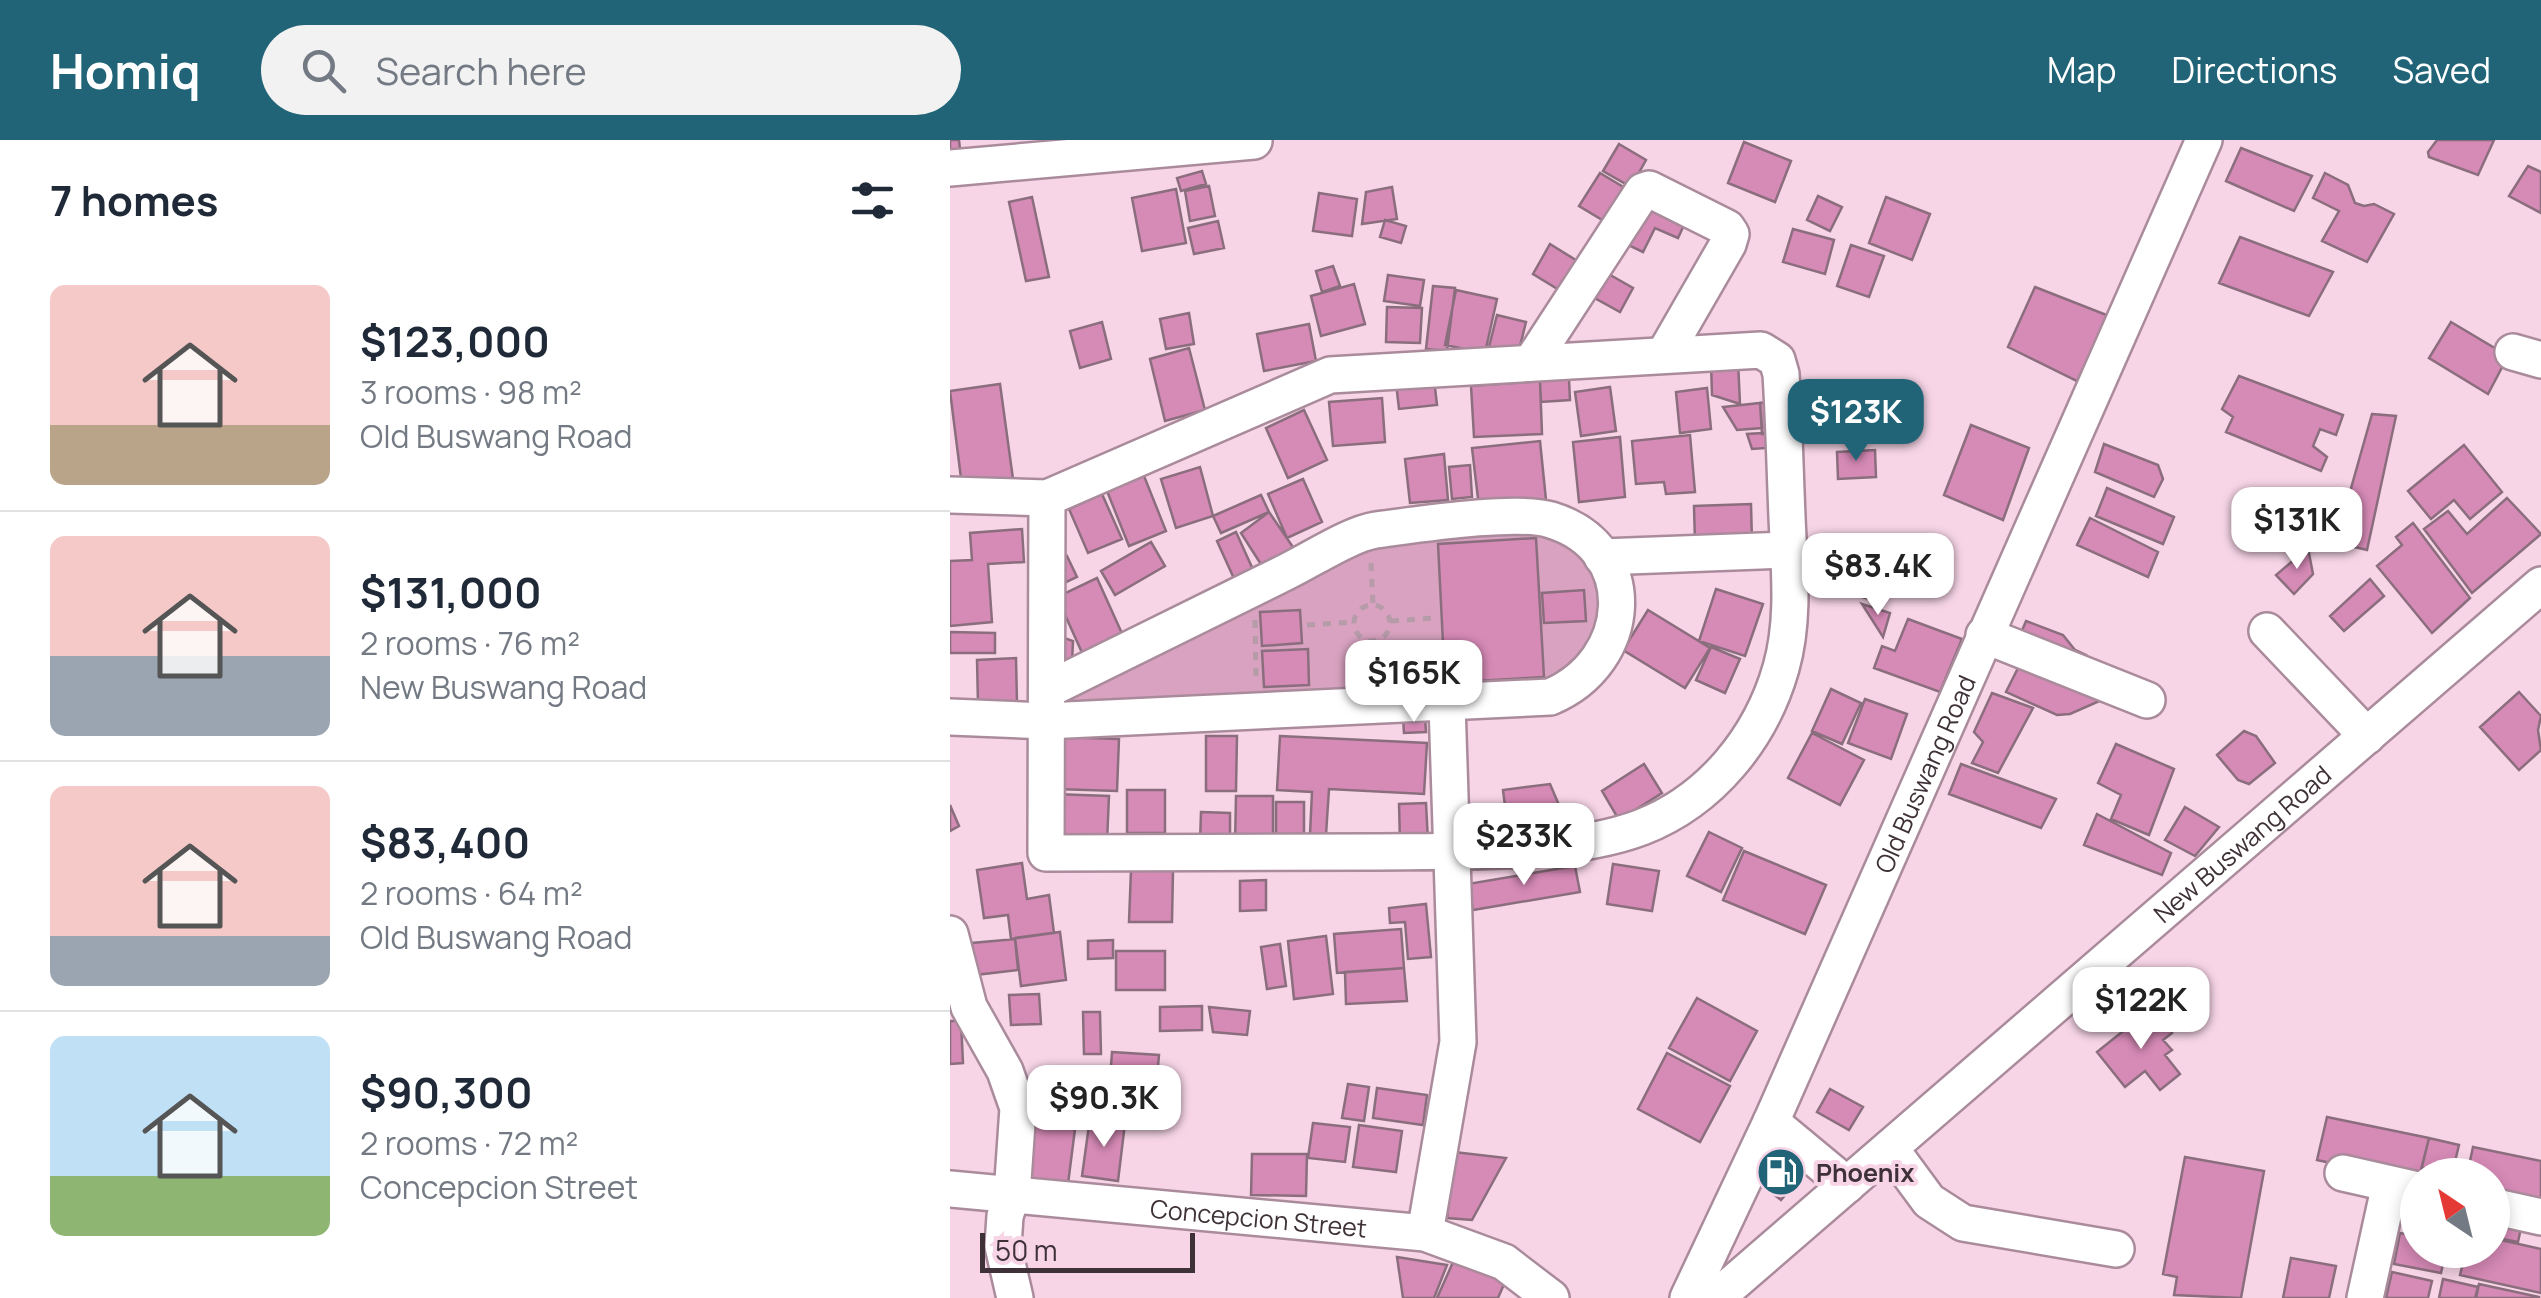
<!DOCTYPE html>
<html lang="en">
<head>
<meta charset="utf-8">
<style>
  :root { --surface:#fff; --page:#f2f2f3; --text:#1f2937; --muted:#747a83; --line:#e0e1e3; --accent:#216477 }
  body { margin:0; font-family:Manrope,sans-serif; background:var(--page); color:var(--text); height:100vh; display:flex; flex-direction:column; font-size:38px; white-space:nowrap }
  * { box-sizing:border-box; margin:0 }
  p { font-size:32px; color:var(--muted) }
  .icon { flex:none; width:55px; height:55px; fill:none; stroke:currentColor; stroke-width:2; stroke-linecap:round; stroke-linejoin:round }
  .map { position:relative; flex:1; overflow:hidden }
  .details { display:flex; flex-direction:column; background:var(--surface); width:950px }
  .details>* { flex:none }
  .needle { width:65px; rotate:325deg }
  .controls { position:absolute; left:1450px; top:1018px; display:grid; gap:20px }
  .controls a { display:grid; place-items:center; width:110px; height:110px; border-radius:50%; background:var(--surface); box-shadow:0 5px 15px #0003; font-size:50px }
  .scale { position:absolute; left:30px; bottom:25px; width:215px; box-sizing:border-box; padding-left:10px; border:5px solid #3e3138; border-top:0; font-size:28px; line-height:35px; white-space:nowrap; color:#3e3138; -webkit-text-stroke:8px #f7d5e7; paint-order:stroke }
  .price { position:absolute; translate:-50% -85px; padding:0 22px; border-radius:20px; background:#fff; color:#222; font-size:32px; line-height:65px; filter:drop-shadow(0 2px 5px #0008) }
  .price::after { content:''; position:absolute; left:50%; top:60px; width:30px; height:22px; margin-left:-15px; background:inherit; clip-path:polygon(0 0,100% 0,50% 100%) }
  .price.on { background:var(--accent); color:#fff }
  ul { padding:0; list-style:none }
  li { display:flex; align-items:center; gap:30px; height:250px; padding:0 50px }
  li+li { border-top:2px solid var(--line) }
  li span { display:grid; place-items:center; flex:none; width:280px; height:200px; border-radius:15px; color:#555 }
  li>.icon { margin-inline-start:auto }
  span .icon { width:120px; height:120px; fill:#fffc; stroke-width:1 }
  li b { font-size:42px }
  h2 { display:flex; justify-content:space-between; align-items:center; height:120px; padding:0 50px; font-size:42px }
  header { display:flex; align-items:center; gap:60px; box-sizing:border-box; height:140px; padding:0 50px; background:var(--accent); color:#fff }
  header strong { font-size:48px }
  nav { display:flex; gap:55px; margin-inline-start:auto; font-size:35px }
  .search { width:700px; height:90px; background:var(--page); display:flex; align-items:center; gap:25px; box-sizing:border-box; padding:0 35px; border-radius:55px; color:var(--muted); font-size:38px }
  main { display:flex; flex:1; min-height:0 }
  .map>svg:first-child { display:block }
  .green { fill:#d8a2c0 }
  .building { fill:#d68ab6; stroke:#8b6e7e; stroke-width:2.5 }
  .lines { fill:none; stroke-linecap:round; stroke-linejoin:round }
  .minor-casing { stroke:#aa8b9c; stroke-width:40 }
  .path { stroke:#b69ba9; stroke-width:5; stroke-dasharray:8 8; stroke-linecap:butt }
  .minor { stroke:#fff; stroke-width:35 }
  .labels { text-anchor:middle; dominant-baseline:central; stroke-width:8; stroke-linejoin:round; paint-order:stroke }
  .street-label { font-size:25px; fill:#3e3138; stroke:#f7d5e7 }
  .poi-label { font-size:25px; font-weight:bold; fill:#3e3138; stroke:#f7d5e7; text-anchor:start }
</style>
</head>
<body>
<header>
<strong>Homiq</strong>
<div class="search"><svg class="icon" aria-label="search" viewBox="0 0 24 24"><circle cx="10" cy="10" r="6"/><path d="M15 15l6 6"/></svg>Search here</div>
<nav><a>Map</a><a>Directions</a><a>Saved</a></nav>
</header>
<main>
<section class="details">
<h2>7 homes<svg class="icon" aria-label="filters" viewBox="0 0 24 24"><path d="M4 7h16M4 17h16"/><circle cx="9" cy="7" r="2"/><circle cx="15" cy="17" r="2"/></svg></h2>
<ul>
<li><span style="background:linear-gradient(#f6c9c9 70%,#b9a48a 0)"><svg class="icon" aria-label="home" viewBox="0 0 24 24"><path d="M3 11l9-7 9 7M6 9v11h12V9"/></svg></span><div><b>$123,000</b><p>3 rooms · 98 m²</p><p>Old Buswang Road</p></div></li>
<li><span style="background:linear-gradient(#f6c9c9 60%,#9aa5b1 0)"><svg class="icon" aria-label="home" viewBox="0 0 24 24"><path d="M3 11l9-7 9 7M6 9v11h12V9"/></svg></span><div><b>$131,000</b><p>2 rooms · 76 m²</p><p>New Buswang Road</p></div></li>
<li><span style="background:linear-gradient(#f6c9c9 75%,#9aa5b1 0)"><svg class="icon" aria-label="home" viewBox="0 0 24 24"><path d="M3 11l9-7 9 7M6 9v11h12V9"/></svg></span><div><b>$83,400</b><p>2 rooms · 64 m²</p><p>Old Buswang Road</p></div></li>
<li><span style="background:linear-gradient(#bfe0f5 70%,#8fb573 0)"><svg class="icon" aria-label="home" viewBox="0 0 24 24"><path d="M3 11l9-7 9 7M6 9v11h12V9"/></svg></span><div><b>$90,300</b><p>2 rooms · 72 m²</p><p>Concepcion Street</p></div></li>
</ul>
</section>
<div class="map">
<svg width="1591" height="1158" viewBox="0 0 1591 1158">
  <rect width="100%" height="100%" fill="#f7d5e7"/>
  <path class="green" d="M583,392c10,4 21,7 31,11 45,24 42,85 12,119 -7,9 -24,15 -34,21l-480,29 -1,-17 305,-151z"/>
  <path class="building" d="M0,0h9l2,18 -11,2z
    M1487,0h57l-16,35 -49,-18 -1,-5z
    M794,2l47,19 -16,41 -47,-19z
    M669,4l27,16 -15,27 -28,-16z
    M1291,8l71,28 -18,35 -68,-30z
    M1578,26l13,6v41l-32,-17z
    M252,31l4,13 -25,7 -4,-13z
    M650,33l35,21 -21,33 -35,-21z
    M1375,33l23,12 7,18 9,3 10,-2 20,10 -27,48 -45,-21 17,-30 -26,-13z
    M259,46l6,30 -25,5 -5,-30z
    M442,47l5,32 -35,5 4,-32z
    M226,49l10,54 -44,8 -10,-53z
    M369,53l38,6 -5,37 -39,-5z
    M868,56l24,11 -12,24 -23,-11z
    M82,57l17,80 -23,4 -17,-79z
    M936,57l44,17 -18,46 -43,-17z
    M693,67l41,18 -6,13 -23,-10 -12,24 -17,-8z
    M435,80l21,6 -5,17 -21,-6z
    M268,81l6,27 -30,6 -6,-26z
    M843,89l41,11 -9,34 -42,-12z
    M1290,97l93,35 -24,44 -90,-33z
    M600,104l37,23 -18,29 -36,-22z
    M901,105l33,11 -15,41 -32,-11z
    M383,126l7,20 -18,6 -6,-21z
    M655,132l28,16 -13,24 -29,-16z
    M438,135l36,5 -4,26 -36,-5z
    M404,144l11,40 -44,12 -10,-40z
    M483,146l22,2 -8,63 -21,-2z
    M1085,147l74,29 -32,65 -69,-34z
    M506,150l41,9 -12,54 -40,-8z
    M437,167l35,1 -2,35 -34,-1z
    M239,173l5,31 -28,5 -6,-30z
    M547,175l29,7 -8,32 -29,-7z
    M152,182l9,37 -31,9 -10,-37z
    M1501,182l57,34 -20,38 -59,-36z
    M359,184l7,37 -52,10 -7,-37z
    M239,208l16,62 -40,11 -15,-62z
    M788,221l2,43 -28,-9 -1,-32z
    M1289,236l104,39 -7,20 -16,-6 -7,17 14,11 -6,14 -95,-39 7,-15 -11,-8z
    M484,239l3,26 -38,4 -3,-26z
    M619,239l1,21 -29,2 -1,-21z
    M590,241l2,53 -68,3 -3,-51z
    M50,244l13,95 -51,7 -12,-95z
    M660,247l6,44 -35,5 -6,-44z
    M757,248l4,41 -31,4 -4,-41z
    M432,258l3,44 -52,4 -4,-44z
    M831,261l-2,31 -17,2 -2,-31z
    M810,263l2,25 -25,2 -14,-23z
    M354,270l23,50 -39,18 -22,-50z
    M1422,274l24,2 -29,134 -21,-5 -2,-32z
    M1021,285l58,23 -26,72 -59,-25z
    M829,292l1,15 -28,2 -5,-15z
    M740,295l5,57 -29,2 -2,-12 -28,2 -4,-43z
    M670,297l5,60 -46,5 -6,-60z
    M590,301l6,59 -67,7 -7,-59z
    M1154,304l54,21 5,14 -9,18 -59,-25z
    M1514,305l38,47 -32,27 -16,-19 -23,19 -23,-28z
    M925,310l1,27 -38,2 -1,-27z
    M494,314l4,46 -38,3 -5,-44z
    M520,325l2,32 -20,2 -3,-32z
    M250,327l13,49 -37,12 -15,-49z
    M194,336l22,55 -37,15 -22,-55z
    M353,339l19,43 -35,16 -19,-44z
    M1157,348l67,29 -11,27 -67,-28z
    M152,354l20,45 -34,14 -19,-44z
    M311,355l8,17 -48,21 -8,-17z
    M1557,358l34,36 -69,59 -48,-64 24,-18 19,23z
    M801,364l1,37 -57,2 -1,-37z
    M319,372l26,38 -31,19 -23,-36z
    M1140,378l68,34 -10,25 -71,-32z
    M1463,383l57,75 -38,35 -55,-67 25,-21 -6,-8z
    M72,389l2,33 -36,2 4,58 -42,4v-65l22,-1 -2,-27z
    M286,392l19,42 -19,9 -19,-42z
    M586,398l8,139 -99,6 -7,-139z
    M201,402l14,24 -50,29 -14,-24z
    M919,407l24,7 -14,48 -24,-7z
    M1358,408l5,26 -19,20 -18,-19z
    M117,416l10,21 -15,7 -10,-21z
    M147,438l27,60 -40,19 -27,-60z
    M1420,439l14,17 -40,35 -14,-15z
    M766,449l47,15 -18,52 -46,-15z
    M634,450l2,31 -42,2 -2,-30z
    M912,464l28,9 -7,24z
    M350,470l2,33 -40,3 -2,-34z
    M698,470l62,38 -25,40 -62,-38z
    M958,479l54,20 -22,53 -66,-24 8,-22 13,5z
    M1076,481l37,14 12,15 11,5 -6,9 -59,-31z
    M0,492l45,1v20h-45z
    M103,494l20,7 -1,22 -20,-1z
    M761,507l29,12 -15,34 -29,-13z
    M358,509l1,36 -45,2 -2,-36z
    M66,518l1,45 -39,1 -1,-44z
    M1070,524l84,35 -34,15 -13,1 -51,-23z
    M881,549l30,14 -19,41 -30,-13z
    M1569,552l22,24 -3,14 3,20 -22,20 -39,-43z
    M1042,553l41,15 -35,65 -26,-10 11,-21 -9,-10z
    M915,559l42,15 -16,45 -43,-16z
    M475,577l1,15 -22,1 -1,-15z
    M1294,591l12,5 19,27 -26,21 -11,-4 -21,-25z
    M862,593l52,27 -24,45 -52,-27z
    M256,596h31l-1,55h-30z
    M330,596l147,7 -3,51 -95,-5 -3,46 -16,-1 2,-42 -35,-2z
    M107,597l62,2 -2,52 -61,-2z
    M1166,604l58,25 -25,66 -38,-16 10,-24 -23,-12z
    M694,624l18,29 -43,27 -17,-29z
    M1011,624l95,35 -15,29 -92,-34z
    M600,644l20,47 -43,5 -2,-24 -19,2 -3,-24z
    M177,650h38v43h-38z
    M104,654l55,2 -2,46 -55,-2z
    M286,656h37v49h-38z
    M326,662h28v43h-28z
    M476,663l2,38 -28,1 -1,-38z
    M0,665l9,21 -9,5z
    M1235,667l34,20 -24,29 -30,-16z
    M251,672l29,1v30l-30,-1z
    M1147,674l74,39 -9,22 -78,-30z
    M759,692l33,16 -21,44 -34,-16z
    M794,711l82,34 -21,49 -82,-34z
    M72,723l5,36 22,-4 5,38 -43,6 -3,-24 -24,3 -7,-48z
    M663,724l46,7 -7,40 -45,-7z
    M625,726l5,26 -107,18 -5,-26z
    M181,730h42l-1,52h-43z
    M316,740v30l-26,1v-30z
    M476,764l5,53 -23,2 -3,-37 -15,1 -1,-15z
    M451,789l3,39 -67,5 -3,-39z
    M110,792l6,48 -45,6 -6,-48z
    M376,796l7,58 -39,5 -6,-58z
    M65,799l3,31 -43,5 -3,-32z
    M163,800v18l-25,1v-18z
    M330,804l6,42 -19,3 -6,-42z
    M166,811h49v39h-49z
    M454,828l3,33 -61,3 -1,-32z
    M89,854l2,30 -30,1 -2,-30z
    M747,858l60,33 -27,50 -61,-33z
    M252,866v24l-42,1v-24z
    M259,867l41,4 -3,24 -34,-3z
    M1202,868l20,25 -9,7 9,10 -7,5 15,19 -20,16 -15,-19 -20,16 -28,-35z
    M133,872h17l1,42h-17z
    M0,881h11l2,42 -13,1z
    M162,912l47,3 -6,69 -46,-3z
    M717,913l63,33 -30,56 -62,-33z
    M98,928l51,4 -3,37 -51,-4z
    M398,944l21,3 -5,34 -22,-3z
    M427,948l50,7 -4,30 -50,-7z
    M880,949l33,18 -14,23 -32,-18z
    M84,968l43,5 -9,71 -42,-5z
    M1377,977l102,21 -11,44 -101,-22z
    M140,978l35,5 -7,58 -36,-5z
    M363,983l37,4 -5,35 -37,-4z
    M409,985l43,6 -6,41 -43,-5z
    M1479,998l30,7 -7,29 -30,-7z
    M830,1003l29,23 -28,34 -29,-22z
    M1523,1007l68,14v46l-49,-11v-21h-25z
    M504,1012l52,6 -34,62 -25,-2z
    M302,1014h55l-1,42 -55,-1z
    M1235,1017l79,14 -23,127 -67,-3 3,-18 -14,-3z
    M1542,1076l30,7 -4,19 -26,-5z
    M1450,1093l18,3v14h28l-5,23 -47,-9z
    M1542,1098l49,11v44l-81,-18 6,-25h26z
    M447,1117l50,8 -13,33h-31z
    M1341,1118l45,8 -7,32h-46z
    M504,1120l51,22 -7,16h-61z
    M1442,1132l40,9 -4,17h-42z
    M1493,1139l35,8 -3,11h-36z
    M1529,1144l60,13v1h-63z"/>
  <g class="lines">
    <g class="minor-casing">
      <g id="minor">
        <path d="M0,28l304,-27"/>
        <path d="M1563,212l28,8"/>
        <path d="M581,223l112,-172 6,-2 78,39 4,6 -3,10 -64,111"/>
        <path d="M0,355l97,3 283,-123 431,-25 16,10 4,14c3,48 4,95 6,143 2,50 8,102 -6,151 -20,70 -70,132 -139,159 -72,28 -192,24 -270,25 -109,0 -217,1 -326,1l1,-355"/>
        <path d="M652,417l186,-7"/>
        <path d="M1317,491l100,105"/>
        <path d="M1034,495l163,65"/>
        <path d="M0,577l96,4 504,-24c84,-35 93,-149 1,-177 -34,-11 -136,5 -175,10 -26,4 -65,30 -90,42 -80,39 -159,79 -239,118"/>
        <path d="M0,794l19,73 36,64 13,37 -6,87 -7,21 -2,30 12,52"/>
        <path d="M821,982l76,63"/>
        <path d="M940,1008l39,53 34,22 153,26"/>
        <path d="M1393,1033l75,17"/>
        <path id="s1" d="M0,1049l475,44 79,29 47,36"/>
        <path d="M1542,1066l49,11"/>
        <path d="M475,1093l33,-191 -11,-338"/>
        <path id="s2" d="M738,1158l83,-176 433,-982"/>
        <path id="s3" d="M766,1158l825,-713"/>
        <path d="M1415,1158l25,-114"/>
      </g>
    </g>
    <path class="path" d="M421,423l2,42
      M404 483a18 18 0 1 1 36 0a18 18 0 1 1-36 0Z
      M305,480l1,59
      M441,481l44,-3
      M357,485l47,-3
      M424,502l1,31"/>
    <use href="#minor" class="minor"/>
  </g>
  <defs>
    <g id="fuel-disc" transform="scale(2.5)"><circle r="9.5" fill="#216477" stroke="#f7d5e7"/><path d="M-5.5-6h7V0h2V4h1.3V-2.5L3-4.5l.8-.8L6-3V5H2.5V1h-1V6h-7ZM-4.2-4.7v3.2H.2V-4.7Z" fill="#fff"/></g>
  </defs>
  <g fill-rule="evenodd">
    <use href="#fuel-disc" x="831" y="1032"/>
  </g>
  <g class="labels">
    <g class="street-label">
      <text stroke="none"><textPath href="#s2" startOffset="575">Old Buswang Road</textPath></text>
      <text stroke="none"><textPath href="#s3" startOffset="695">New Buswang Road</textPath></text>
      <text stroke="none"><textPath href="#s1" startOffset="310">Concepcion Street</textPath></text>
    </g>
    <g class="poi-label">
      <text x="866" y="1032">Phoenix</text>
    </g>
  </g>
</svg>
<div class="controls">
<a><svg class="needle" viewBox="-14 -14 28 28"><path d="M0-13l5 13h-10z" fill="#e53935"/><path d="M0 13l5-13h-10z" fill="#747a83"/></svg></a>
</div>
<div class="scale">50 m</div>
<b class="price on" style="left:906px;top:324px">$123K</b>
<b class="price" style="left:1347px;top:432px">$131K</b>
<b class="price" style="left:928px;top:478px">$83.4K</b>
<b class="price" style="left:464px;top:585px">$165K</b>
<b class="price" style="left:574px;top:748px">$233K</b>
<b class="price" style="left:1191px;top:912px">$122K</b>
<b class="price" style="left:154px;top:1010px">$90.3K</b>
</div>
</main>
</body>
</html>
